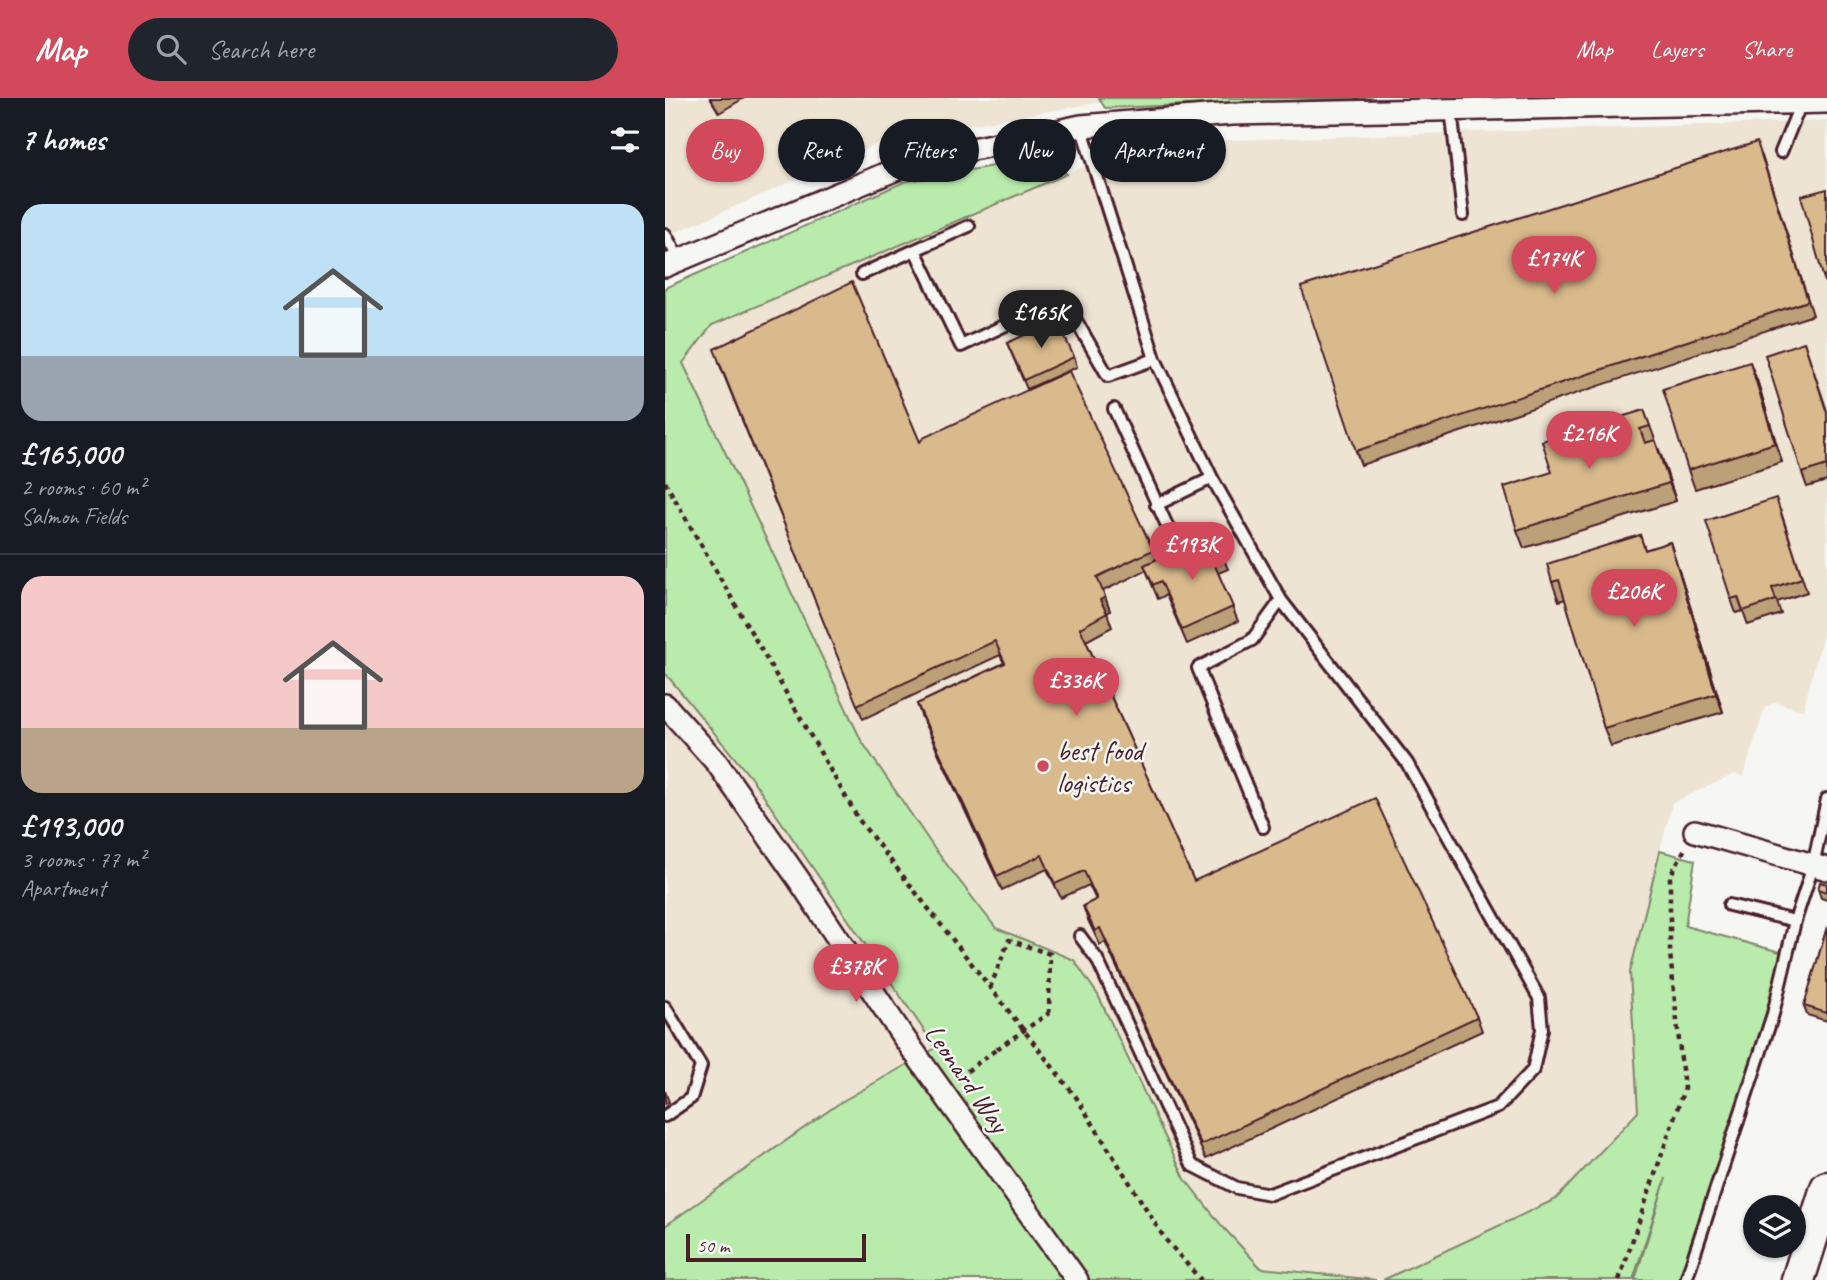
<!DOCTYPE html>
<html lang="en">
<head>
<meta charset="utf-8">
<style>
  :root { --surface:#171b24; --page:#20242c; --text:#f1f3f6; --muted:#9ea1a6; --line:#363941; --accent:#d1495b }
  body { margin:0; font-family:Caveat,sans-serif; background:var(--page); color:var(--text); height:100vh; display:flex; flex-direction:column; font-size:26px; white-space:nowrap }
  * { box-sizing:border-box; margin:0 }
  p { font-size:23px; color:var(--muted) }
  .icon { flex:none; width:38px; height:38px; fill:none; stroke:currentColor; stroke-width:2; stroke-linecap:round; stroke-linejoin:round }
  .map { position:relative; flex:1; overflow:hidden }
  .sheet { display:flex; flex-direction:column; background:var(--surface); width:665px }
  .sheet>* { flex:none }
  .guide { position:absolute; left:21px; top:21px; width:665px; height:63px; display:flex; gap:14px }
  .fabs { position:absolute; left:1078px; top:1097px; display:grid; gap:14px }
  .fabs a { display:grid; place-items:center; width:63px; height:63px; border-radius:50%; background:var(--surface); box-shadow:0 2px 5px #0004; font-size:35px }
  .scale { position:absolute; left:21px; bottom:18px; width:180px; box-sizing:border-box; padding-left:7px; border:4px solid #4a1f2b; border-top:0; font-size:19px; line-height:24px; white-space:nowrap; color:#4a1f2b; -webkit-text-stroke:5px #f6f6f2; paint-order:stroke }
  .price { position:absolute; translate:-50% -60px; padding:0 16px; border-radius:24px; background:var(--accent); color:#fff; font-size:23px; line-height:46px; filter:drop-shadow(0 2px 4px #0008) }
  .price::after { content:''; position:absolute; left:50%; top:42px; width:21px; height:16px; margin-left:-10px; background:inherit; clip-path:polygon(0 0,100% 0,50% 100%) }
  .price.on { background:#222; color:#fff }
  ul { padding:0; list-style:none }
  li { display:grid; align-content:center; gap:14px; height:371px; padding:0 21px }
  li+li { border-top:2px solid var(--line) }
  li span { display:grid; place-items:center; height:217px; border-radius:21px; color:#555 }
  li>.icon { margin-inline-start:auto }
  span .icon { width:126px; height:126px; fill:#fffc; stroke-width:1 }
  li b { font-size:30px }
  h2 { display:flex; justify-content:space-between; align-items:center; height:84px; padding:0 21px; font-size:30px }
  .pill { padding:0 24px; border-radius:32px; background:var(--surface); box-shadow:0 2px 5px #0004; font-size:24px; line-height:63px }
  .pill.on { background:var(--accent); color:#fff }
  header { display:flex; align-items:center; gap:42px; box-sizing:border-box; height:98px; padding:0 35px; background:var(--accent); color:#fff }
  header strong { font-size:33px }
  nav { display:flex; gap:38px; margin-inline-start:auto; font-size:24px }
  .search { width:490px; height:63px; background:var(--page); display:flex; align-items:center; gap:18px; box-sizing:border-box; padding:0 24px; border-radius:38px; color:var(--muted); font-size:26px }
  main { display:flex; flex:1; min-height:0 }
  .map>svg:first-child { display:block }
  .built { fill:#ede4d3 }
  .green { fill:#b9ebac; stroke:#82856c; stroke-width:2 }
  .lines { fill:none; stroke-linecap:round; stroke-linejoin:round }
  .lane-casing { stroke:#4a1f2b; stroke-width:16 }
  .street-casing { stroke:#4a1f2b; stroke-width:26 }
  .secondary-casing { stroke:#4a1f2b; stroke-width:37 }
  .path { stroke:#4a1f2b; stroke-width:4.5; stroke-dasharray:5 5; stroke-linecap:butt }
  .lane { stroke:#f6f6f2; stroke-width:10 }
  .street { stroke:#f6f6f2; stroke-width:21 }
  .secondary { stroke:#f6f6f2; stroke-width:32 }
  .path-bridge { stroke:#4a1f2b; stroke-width:4.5; stroke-dasharray:5 5; stroke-linecap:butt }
  .wall { fill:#bba078; stroke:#4a1f2b; stroke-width:2 }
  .shaded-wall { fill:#988262; stroke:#4a1f2b; stroke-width:2 }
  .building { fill:#d9ba8c; stroke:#4a1f2b; stroke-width:2 }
  .poi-dot { fill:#d1495b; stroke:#f6f6f2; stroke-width:2.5 }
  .labels { text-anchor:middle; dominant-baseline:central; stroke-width:5; stroke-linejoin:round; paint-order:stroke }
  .poi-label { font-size:28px; fill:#4a1f2b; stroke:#f6f6f2; text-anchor:start }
  .street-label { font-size:28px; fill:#4a1f2b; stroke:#f6f6f2 }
</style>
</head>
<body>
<header>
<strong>Map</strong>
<div class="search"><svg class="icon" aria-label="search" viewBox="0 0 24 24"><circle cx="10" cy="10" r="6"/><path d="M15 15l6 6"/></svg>Search here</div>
<nav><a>Map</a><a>Layers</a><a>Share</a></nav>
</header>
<main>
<section class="sheet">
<h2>7 homes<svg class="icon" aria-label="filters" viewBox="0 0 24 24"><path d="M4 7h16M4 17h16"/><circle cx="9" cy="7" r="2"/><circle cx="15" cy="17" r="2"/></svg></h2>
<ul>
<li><span style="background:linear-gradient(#bfe0f5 70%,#9aa5b1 0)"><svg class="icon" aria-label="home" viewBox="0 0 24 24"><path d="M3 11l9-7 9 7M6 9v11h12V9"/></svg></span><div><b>£165,000</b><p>2 rooms · 60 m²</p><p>Salmon Fields</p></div></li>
<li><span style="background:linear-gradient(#f6c9c9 70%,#b9a48a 0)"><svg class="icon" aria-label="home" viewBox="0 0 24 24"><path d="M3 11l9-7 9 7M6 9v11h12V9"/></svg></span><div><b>£193,000</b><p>3 rooms · 77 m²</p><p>Apartment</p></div></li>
</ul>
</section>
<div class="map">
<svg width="1162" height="1182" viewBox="0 0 1162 1182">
  <rect width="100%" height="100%" fill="#f6f6f2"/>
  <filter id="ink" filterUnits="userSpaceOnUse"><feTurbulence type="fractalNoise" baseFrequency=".0143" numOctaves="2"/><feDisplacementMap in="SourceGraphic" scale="14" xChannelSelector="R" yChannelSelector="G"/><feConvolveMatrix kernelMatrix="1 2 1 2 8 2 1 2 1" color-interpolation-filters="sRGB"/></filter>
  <g filter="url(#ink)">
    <path class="built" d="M0,0h432l3,4 -211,37 -224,98z
      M1162,23v498l-24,91 -28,-8 -10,6 -22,69 -8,-3 -63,29 -42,169 8,140 -82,87 -173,81 -122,-11 -39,-43 -37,-47 -87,-184 -24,-34 -78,-33 -62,-80 -73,-108 -178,-377 29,-38 426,-182z
      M0,575l87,106 184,269 -95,54 -176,124z"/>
    <path class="green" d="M434,0h276l-270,10z
      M378,59l24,17 -355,151 -29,38 178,377 73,108 62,80 78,32 24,35 87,184 37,47 39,42 115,12h-711v-54l176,-124 95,-54 -184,-269 -87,-106v-385l239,-106z
      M995,753l35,9 -10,66 99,27 -98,327h-51l31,-102 -33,102h-250l173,-81 82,-87 -8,-140z"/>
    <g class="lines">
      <g class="lane-casing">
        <path id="lane" d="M786,11l12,106
          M1116,54l20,-49
          M0,136l14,25
          M250,152l54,-24
          M197,176l53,-24 46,96 102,-48 45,78 47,-17
          M449,311l60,132
          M491,407l56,-27
          M598,729l-65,-159 54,-28 29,-40
          M1064,807l66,16
          M415,838l17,23 95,206 45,23 33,6 228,-87 35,-37 9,-41 -3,-31 -132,-235 -126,-163 -69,-122 -57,-119 -74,-233
          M0,909l36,59 -10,32 -26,18
          M1021,1182l87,-266 22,-93 18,-55 14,-67"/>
      </g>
      <g class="street-casing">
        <path id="street" d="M0,168l251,-105 165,-35 151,-12 595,-12
          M0,607l52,58 82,117 103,155 175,245
          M1030,733l132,38"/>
      </g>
      <g class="secondary-casing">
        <path id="secondary" d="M1133,1182l29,-92"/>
      </g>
      <path class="path" d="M0,384l194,338 217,277 89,142 36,41
        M325,890l19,-48 41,14 -1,59
        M294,979l38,-28
        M954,1182l65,-191 -14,-136v-77l16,-29"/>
      <use href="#lane" class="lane"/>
      <use href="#street" class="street"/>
      <use href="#secondary" class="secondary"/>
      <path class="path-bridge" d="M332,951l52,-36"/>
    </g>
    <path class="wall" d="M45,0h34l-25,15z
      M1097,58l51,159 -452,150 -5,-14z
      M1162,91v98l-4,-11z
      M1139,244l23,69v70l-20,6 -5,-14z
      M342,245l67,14 3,10 -50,22z
      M54,265l201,79 233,108 4,9 65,-4 6,14 -10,4 20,48 -51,23 -21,-49 -8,4 -12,-29 -43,21 7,20 -3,2 5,14 -26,14 108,240 283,136 5,14 -276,128 -101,-217 -5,3 -12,-25 -5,-14 13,-6 -7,-15 -28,13 -14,-29 -45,21 -80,-172 -5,-14 87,-41 -4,-8 -137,64z
      M1092,282l25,82 -87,27 -7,-19z
      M979,312l18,48 14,43 -152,47 -7,-18 35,-58z
      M1116,414l26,80 -30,10 4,12 -33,11 -5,-14 -7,2 -5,-14z
      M975,437l5,15 25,-8 6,19 47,151 -112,34 -7,-18 -39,-129 -6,2 -7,-19z
      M1162,786v16l-6,-2 -3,-9z
      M1162,829v94l-20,-6 -3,-9z
      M0,993l4,11 -4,2z"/>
    <path class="shaded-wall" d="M1085,264l7,18 25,82 -7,-19z
      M990,342l7,18 14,43 -7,-18z
      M1005,444l6,19 47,151 -7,-18z
      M440,499l5,14 -4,3 -6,-14z"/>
    <path class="building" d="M1092,44l51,159 -452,150 -55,-164z
      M1162,91v86l-4,1 -22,-80z
      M187,184l68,160 3,-4 146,-67 84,179 -56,27 8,20 -5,3 7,13 -27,15 114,253 181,-83 102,219 -276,128 -101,-217 -5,3 -12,-25 14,-7 -13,-28 -29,13 -13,-29 -45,21 -80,-172 88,-41 -10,-22 -138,64 -143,-356z
      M392,222l17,37 -50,23 -17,-37z
      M1139,244l23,71v52l-25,8 -37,-118z
      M1085,264l25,81 -87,27 -25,-81z
      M979,312l6,16 -10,3 5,14 10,-3 14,43 -152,47 -13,-43 48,-15 -10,-31z
      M1111,400l26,80 -30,10 4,12 -33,11 -5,-14 -7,2 -25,-78z
      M548,436l9,21 -10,4 21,48 -51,23 -21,-49 -8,4 -9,-20z
      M975,437l5,15 25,-8 46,152 -112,34 -45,-148 -7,2 -5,-18z
      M1155,784l7,2v8l-9,-3z
      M1162,829v86l-23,-7z"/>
  </g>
  <circle class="poi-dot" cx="378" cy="668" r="7"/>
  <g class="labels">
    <g class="poi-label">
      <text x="392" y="652">best food<tspan x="392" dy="32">logistics</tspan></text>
    </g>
    <g class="street-label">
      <text transform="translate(302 980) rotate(55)">Leonard Way</text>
    </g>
  </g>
</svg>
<div class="fabs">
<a><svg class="icon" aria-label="layers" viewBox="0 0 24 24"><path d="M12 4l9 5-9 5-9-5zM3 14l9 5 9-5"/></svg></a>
</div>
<div class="scale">50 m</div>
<b class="price" style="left:889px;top:198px">£174K</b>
<b class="price on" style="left:376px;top:252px">£165K</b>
<b class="price" style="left:924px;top:373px">£216K</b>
<b class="price" style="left:527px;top:484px">£193K</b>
<b class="price" style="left:969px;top:531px">£206K</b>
<b class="price" style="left:411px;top:620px">£336K</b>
<b class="price" style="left:191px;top:906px">£378K</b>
<div class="guide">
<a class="pill on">Buy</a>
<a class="pill">Rent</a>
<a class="pill">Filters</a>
<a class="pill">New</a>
<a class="pill">Apartment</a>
</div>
</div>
</main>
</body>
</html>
